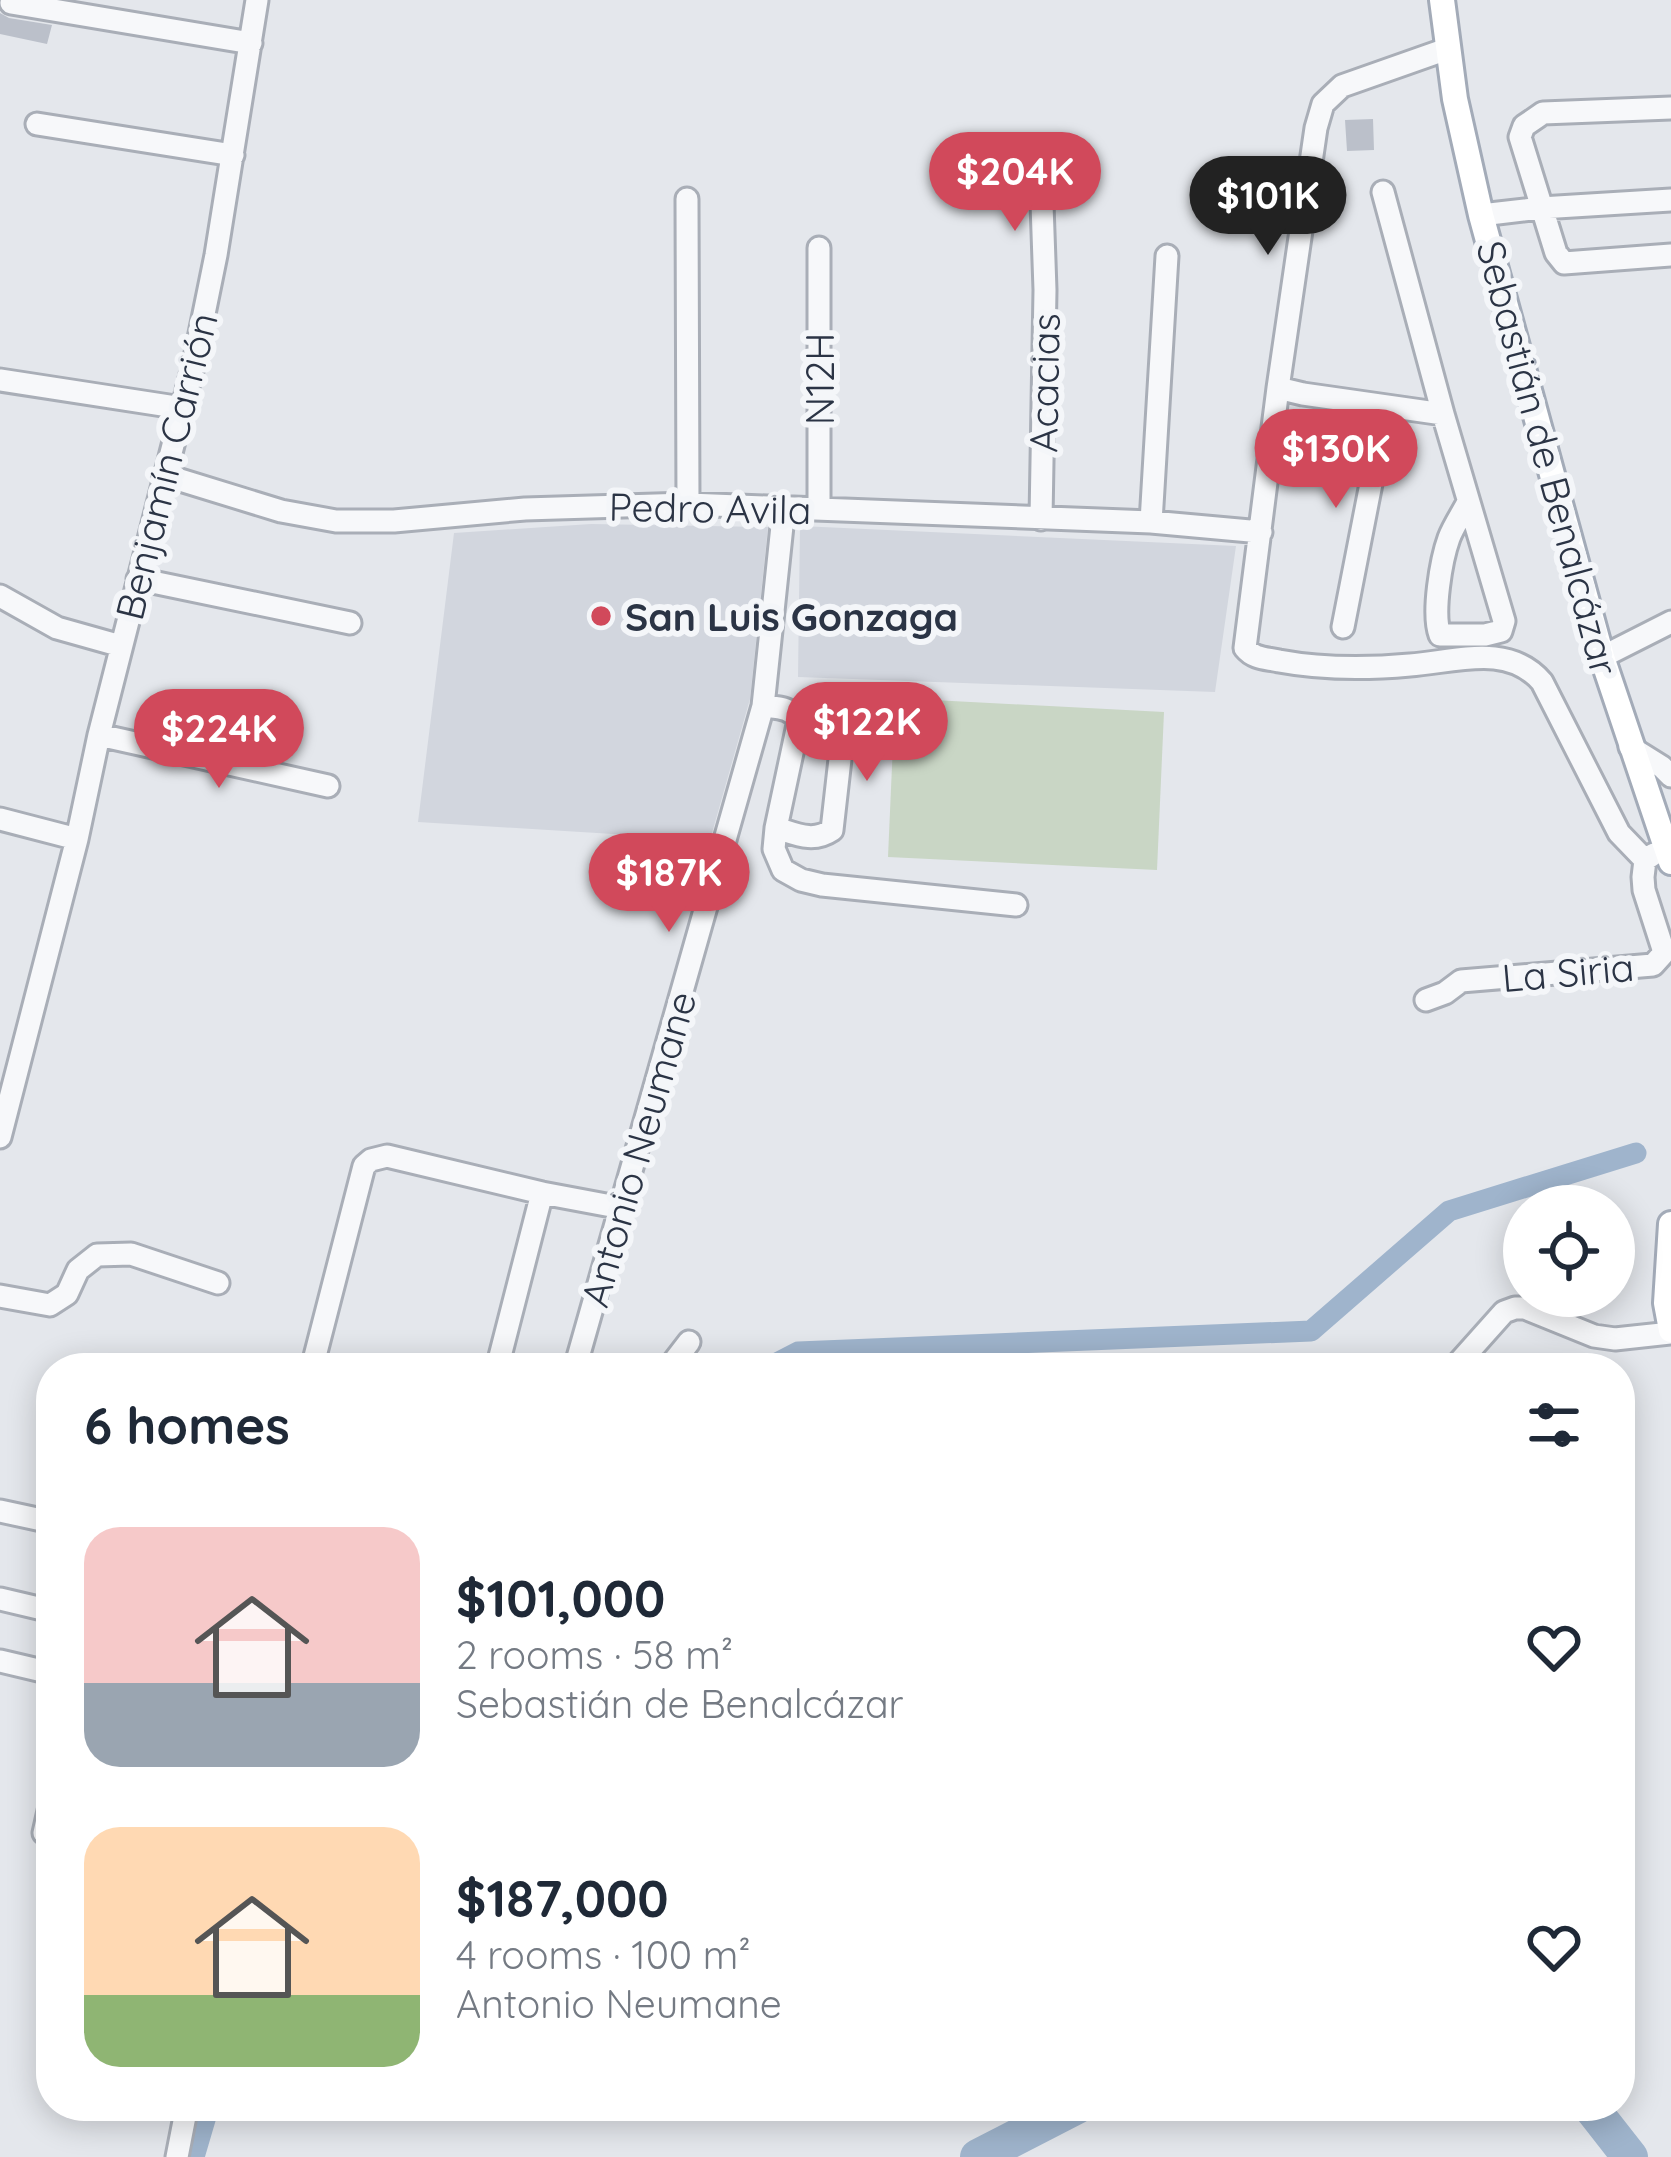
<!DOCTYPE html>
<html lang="en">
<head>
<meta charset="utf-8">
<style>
  :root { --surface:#fff; --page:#f6f6f7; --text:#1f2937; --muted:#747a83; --accent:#d1495b }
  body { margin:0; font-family:Quicksand,sans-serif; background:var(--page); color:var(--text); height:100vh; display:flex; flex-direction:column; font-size:45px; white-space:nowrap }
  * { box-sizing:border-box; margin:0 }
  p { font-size:39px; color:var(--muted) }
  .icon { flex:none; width:66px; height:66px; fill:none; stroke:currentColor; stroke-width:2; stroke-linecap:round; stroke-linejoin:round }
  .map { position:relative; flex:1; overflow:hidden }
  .side { position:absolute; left:36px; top:1353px; width:1599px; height:768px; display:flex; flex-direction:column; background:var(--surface); border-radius:48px; box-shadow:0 6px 30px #0003 }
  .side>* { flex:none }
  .tools { position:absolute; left:1503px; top:1185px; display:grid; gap:24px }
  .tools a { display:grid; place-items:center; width:132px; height:132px; border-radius:50%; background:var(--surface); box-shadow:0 6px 30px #0003; font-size:60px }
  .price { position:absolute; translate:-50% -102px; padding:0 27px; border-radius:42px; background:var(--accent); color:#fff; font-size:39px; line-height:78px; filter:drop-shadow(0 3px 6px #0008) }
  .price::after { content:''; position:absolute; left:50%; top:72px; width:36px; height:27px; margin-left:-18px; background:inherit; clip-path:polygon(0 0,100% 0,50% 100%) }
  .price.selected { background:#222; color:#fff }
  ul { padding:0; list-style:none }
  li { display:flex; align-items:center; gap:36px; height:300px; padding:0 48px }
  li span { display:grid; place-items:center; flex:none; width:336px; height:240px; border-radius:36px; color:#555 }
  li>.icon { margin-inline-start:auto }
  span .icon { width:144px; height:144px; fill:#fffc; stroke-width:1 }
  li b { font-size:51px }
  h2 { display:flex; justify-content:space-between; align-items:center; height:144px; padding:0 48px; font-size:51px }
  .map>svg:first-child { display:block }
  .built { fill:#d2d6de }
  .green { fill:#c9d6c5 }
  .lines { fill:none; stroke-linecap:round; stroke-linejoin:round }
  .canal { stroke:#9fb4cc; stroke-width:21 }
  .river { stroke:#9fb4cc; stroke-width:36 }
  .building { fill:#bbc0ca }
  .minor-casing { stroke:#a9aeb7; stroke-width:27 }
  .major-casing { stroke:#a3abb8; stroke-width:30 }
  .minor { stroke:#f7f8fa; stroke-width:21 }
  .major { stroke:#fff; stroke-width:24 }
  .poi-dot { fill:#d1495b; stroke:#f4f6f9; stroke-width:4.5 }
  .labels { text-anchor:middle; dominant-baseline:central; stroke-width:12; stroke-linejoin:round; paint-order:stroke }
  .street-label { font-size:39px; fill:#2b3445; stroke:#f4f6f9 }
  .poi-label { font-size:39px; font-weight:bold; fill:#2b3445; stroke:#f4f6f9; text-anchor:start }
</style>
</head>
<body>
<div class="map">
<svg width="1671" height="2157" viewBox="0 0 1671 2157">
  <rect width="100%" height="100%" fill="#e4e7ec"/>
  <path class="built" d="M591,524l177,3 -18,172 -40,141 -292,-18 36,-289z
    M800,526l436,20 -21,146 -417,-15z"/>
  <path class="green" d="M895,698l269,14 -7,158 -269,-13z"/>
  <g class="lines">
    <path class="canal" d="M767,1368l31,-16 513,-21 138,-120 187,-58
      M194,2157l15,-51"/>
    <path class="river" d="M1590,2106l40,51
      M978,2157l99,-51"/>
  </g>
  <path class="building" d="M0,13l9,5 43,7 -5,19 -47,-10z
    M1373,119l1,31 -27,1 -2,-31z"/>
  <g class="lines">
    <g class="minor-casing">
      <path id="minor" d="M11,3l240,40
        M1447,49l-105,37 -19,18 -7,24 -38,260 -33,260c9,11 21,10 34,13 43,8 87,8 131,4 44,-3 98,-23 132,17l77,151 26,27
        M1671,108l-128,5 -19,13 -4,11 36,116 8,10 107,-8
        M37,124l196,31
        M1041,175l4,115 -4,229
        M1383,192l60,222 61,207 -3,10 -16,4h-45c-8,-21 1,-75 9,-97 5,-13 13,-24 19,-36
        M687,199l1,305
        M1481,215l60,-7 130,-8
        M819,248v261
        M0,380l182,28
        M1278,388l25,6 140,20
        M164,475l117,36 55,10h58l131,-12 163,-5 463,18 110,10
        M1151,522l16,-266
        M138,579l212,44
        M0,596l57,32 64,18
        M1343,627l43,-220
        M1602,657l69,-35
        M763,706c15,2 27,1 36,14l-23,108 -2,21 9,21 18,10 21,5 194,20
        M99,735l229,51
        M1630,747l32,20 9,9
        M0,819l77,20
        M776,828c20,6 37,15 56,2l12,-106 -4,-8 -46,-3
        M1426,1000l19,-7 16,-12 192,-16 9,-10 1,-6 -19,-59 -1,-13 2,-17 9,-6
        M0,1137l77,-298 22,-104 95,-372 22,-108 41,-255
        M0,1296l50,9 17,-11 11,-24 19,-15 34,-1 87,29
        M312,1368l52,-202 7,-6 16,-4 155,37 80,15
        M497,1368l45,-175
        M575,1368l188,-662 21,-199
        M669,1368l20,-26
        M1454,1368l50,-56 11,-4h10l69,28 21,3 56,-6
        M0,1511l51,11
        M0,1599l51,12
        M0,1661l51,12
        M44,1833l7,-31
        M177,2157l10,-51"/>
    </g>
    <g class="major-casing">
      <path id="major" d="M1442,0l13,99 26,116 121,442 69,205
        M1671,1224l-5,79 5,27"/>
    </g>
    <use href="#minor" class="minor"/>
    <use href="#major" class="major"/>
  </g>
  <circle class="poi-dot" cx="601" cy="616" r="12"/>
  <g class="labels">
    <g class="street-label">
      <text transform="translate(819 379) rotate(-90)">N12H</text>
      <text transform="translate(1044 383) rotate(-89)">Acacias</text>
      <text transform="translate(1548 458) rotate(75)">Sebastián de Benalcázar</text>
      <text transform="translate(166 466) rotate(-76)">Benjamín Carrión</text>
      <text transform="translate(710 508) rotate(1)">Pedro Avila</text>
      <text transform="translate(1568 972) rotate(-5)">La Siria</text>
      <text transform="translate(638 1149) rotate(-74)">Antonio Neumane</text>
    </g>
    <g class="poi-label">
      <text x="625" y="616">San Luis Gonzaga</text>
    </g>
  </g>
</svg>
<div class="tools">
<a><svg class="icon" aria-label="locate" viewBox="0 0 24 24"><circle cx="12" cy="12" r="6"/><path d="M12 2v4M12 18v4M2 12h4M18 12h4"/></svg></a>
</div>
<b class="price" style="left:1015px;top:234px">$204K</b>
<b class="price selected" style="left:1268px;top:258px">$101K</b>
<b class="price" style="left:1336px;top:511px">$130K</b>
<b class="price" style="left:867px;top:784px">$122K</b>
<b class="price" style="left:219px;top:791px">$224K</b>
<b class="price" style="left:669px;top:935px">$187K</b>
<section class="side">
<h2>6 homes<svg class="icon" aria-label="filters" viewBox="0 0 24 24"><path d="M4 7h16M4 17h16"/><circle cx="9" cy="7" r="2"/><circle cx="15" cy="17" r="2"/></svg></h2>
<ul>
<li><span style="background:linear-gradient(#f6c9c9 65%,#9aa5b1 0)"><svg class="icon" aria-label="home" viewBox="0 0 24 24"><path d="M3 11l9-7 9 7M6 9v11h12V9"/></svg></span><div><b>$101,000</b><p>2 rooms · 58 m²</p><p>Sebastián de Benalcázar</p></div><svg class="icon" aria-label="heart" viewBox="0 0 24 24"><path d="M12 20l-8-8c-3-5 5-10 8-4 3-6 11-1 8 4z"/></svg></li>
<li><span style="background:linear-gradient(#ffd9b3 70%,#8fb573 0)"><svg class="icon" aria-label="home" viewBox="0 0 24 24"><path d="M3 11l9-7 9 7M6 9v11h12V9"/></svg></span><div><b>$187,000</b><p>4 rooms · 100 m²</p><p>Antonio Neumane</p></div><svg class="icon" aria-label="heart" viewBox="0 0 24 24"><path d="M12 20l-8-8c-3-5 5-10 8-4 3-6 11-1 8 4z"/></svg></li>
</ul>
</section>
</div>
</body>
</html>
